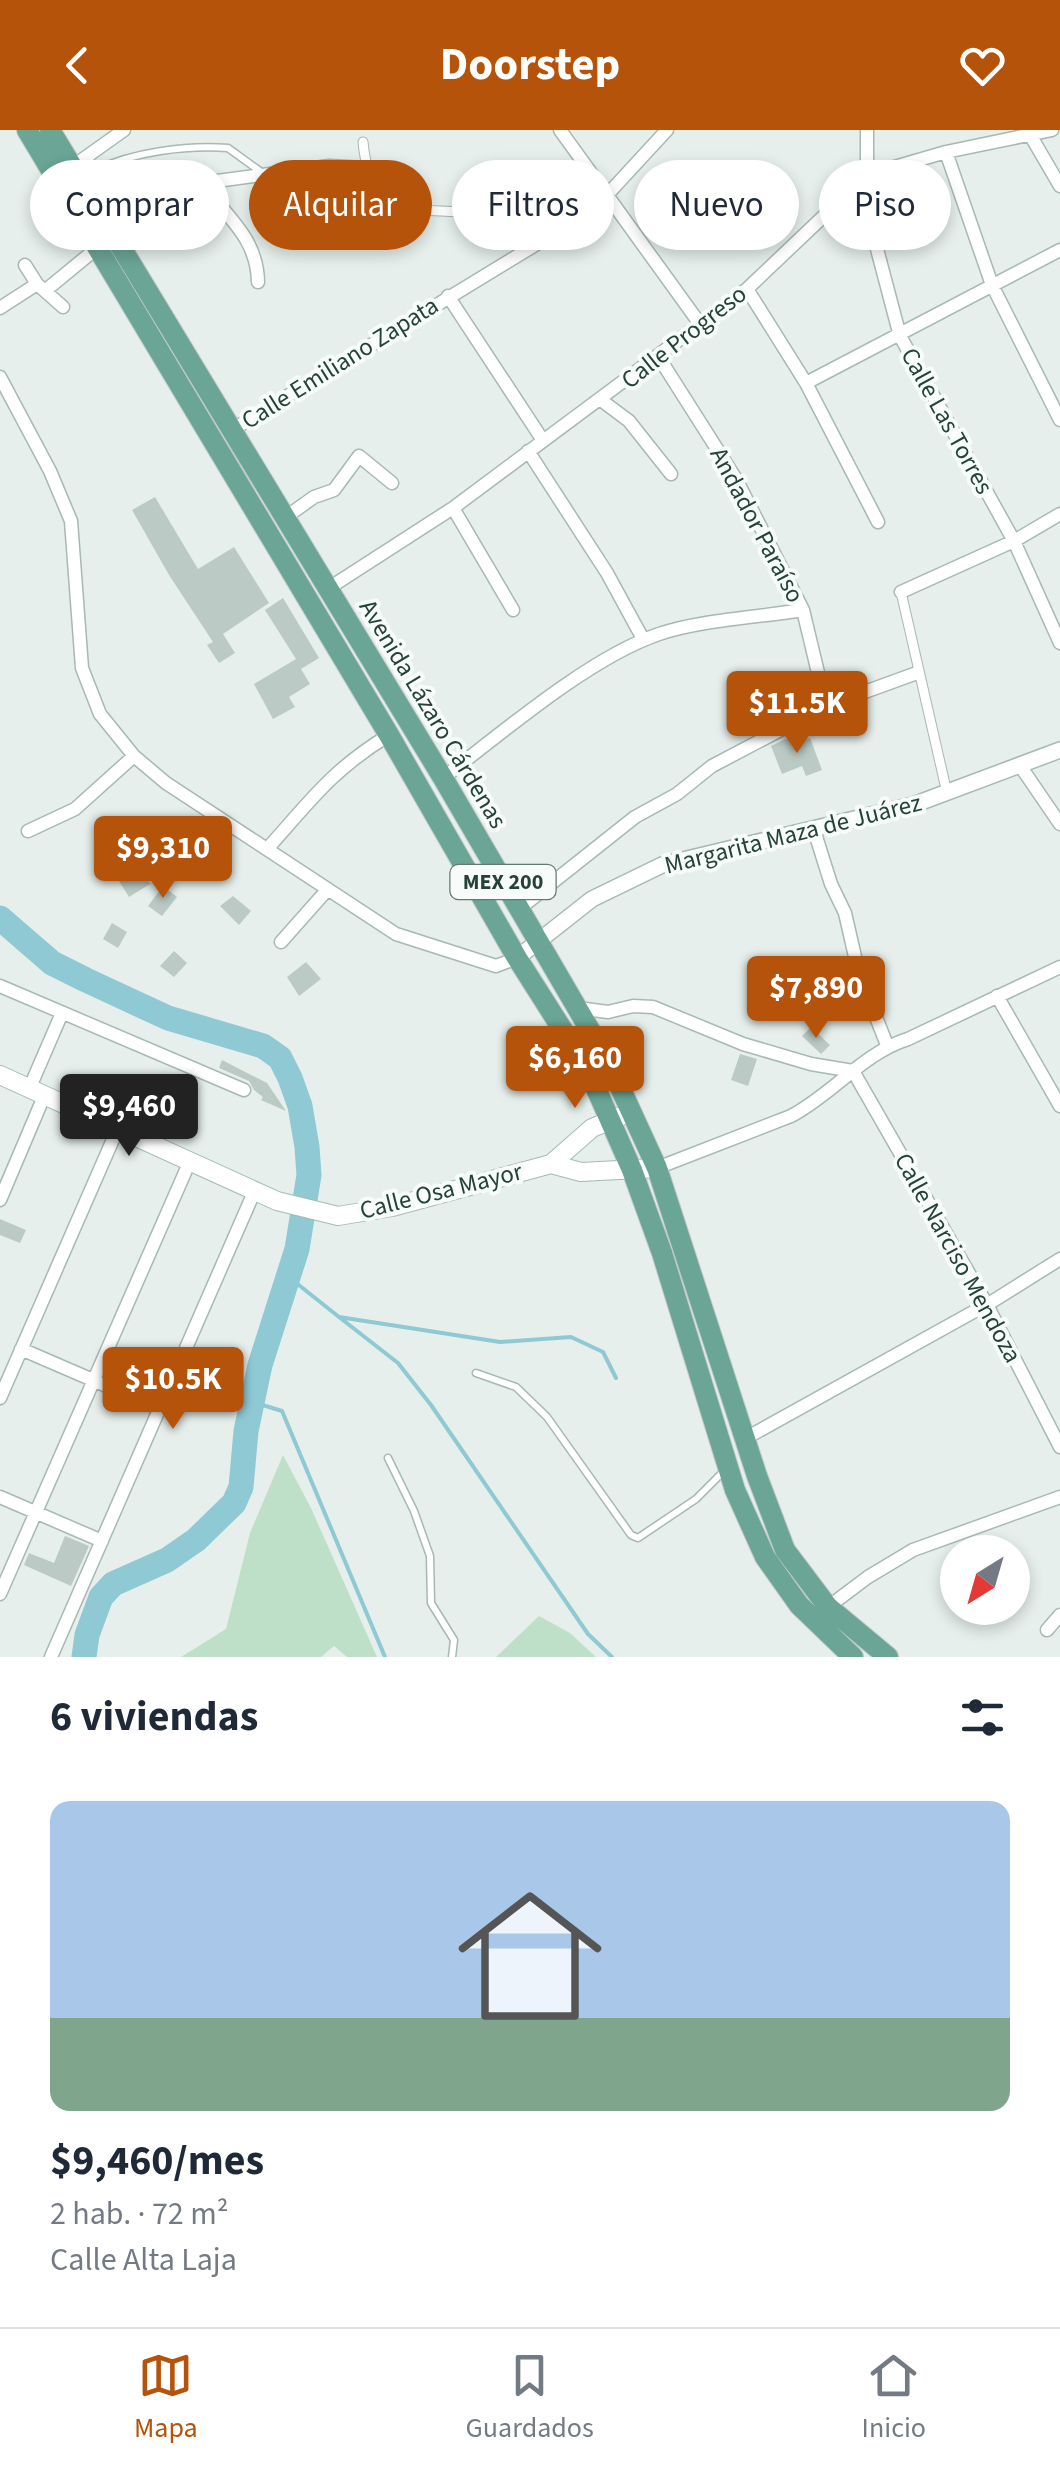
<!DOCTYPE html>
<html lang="es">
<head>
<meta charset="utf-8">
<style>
  :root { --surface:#fff; --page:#f6f6f7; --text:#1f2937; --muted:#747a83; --line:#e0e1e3; --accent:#b45309 }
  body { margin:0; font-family:"Source Sans 3",sans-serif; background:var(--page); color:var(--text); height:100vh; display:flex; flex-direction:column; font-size:38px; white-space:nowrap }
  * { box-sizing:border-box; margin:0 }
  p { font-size:32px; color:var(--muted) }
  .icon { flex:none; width:55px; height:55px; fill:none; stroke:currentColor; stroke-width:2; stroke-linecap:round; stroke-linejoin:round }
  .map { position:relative; height:1527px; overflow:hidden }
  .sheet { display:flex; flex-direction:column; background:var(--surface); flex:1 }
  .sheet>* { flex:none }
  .banner { position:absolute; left:30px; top:30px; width:1000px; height:90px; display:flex; gap:20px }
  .needle { width:65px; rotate:217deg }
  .tools { position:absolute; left:940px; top:1405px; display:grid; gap:20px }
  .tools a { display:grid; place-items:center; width:90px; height:90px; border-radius:50%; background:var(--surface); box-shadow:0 5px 15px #0003; font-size:50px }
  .price { position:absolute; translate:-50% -85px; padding:0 22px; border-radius:10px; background:var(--accent); color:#fff; font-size:32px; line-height:65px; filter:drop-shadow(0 2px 5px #0008) }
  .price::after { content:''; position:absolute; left:50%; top:60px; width:30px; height:22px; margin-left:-15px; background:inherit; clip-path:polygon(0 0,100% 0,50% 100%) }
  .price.on { background:#222; color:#fff }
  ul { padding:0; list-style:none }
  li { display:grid; align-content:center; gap:20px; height:530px; padding:0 50px }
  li+li { border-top:2px solid var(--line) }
  li span { display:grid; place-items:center; height:310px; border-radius:20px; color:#555 }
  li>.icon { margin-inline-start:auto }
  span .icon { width:180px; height:180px; fill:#fffc; stroke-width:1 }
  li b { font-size:42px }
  h2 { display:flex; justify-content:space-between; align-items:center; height:120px; padding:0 50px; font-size:42px }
  .tag { padding:0 35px; border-radius:45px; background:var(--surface); box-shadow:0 5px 15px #0003; font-size:35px; line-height:90px }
  .tag.on { background:var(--accent); color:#fff }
  header { display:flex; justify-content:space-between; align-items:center; height:130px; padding:0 50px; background:var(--accent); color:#fff; font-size:45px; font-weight:700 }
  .tab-bar { display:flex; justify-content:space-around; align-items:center; height:140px; border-top:2px solid var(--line); background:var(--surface); font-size:28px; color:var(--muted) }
  .tab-bar a { display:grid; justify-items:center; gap:5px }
  .tab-bar .on { color:var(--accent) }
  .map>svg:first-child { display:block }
  .green { fill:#bfe0c8 }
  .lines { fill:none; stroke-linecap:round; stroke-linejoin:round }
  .stream { stroke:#8ec9d4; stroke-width:4 }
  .river { stroke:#8ec9d4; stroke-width:25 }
  .building { fill:#bbcac4 }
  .service-casing { stroke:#a8b8b2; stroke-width:9 }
  .pedestrian-casing { stroke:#a8b8b2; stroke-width:11 }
  .minor-casing { stroke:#a8b8b2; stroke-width:15 }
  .tertiary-casing { stroke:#a8b8b2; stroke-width:18 }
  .secondary-casing { stroke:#a4bbb3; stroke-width:20 }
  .primary-casing { stroke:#c2cac8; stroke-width:22 }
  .service { stroke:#fff; stroke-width:6 }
  .pedestrian { stroke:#fff; stroke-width:9 }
  .minor { stroke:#fff; stroke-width:12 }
  .tertiary { stroke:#fff; stroke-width:15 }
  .secondary { stroke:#fff; stroke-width:18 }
  .primary { stroke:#6aa596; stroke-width:20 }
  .labels { text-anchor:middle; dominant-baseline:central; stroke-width:8; stroke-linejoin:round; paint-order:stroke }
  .shield { fill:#f7fbf9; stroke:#637a73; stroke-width:2.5 }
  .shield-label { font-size:22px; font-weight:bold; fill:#24423a }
  .street-label { font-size:25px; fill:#24423a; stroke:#f7fbf9 }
</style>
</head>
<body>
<header><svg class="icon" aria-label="back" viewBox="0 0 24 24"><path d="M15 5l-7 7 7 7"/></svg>Doorstep<svg class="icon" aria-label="heart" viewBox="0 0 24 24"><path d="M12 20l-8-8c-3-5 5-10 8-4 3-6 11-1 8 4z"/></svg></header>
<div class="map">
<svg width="1060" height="1527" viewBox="0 0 1060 1527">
  <rect width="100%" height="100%" fill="#e6efeb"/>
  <path class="green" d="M283,1325l28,53 66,149h-30l-13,-11 -13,11h-140l45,-28 24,-96z
    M539,1486l31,17 26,24h-100z"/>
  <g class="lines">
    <path class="stream" d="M290,1148l49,39 161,25 71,-5 32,15 13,26
      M339,1187l59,46 33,42 157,229 24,23
      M253,1272l29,9 103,246"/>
    <path class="river" d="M0,788l52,45 34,17 82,38 95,28 17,12 10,20 10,28 7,41 2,28 -12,74 -37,116 -14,66 -5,56 -7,16 -38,37 -29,20 -54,24 -12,13 -14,38 -3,22"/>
  </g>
  <path class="building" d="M155,367l43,72 36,-22 35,56 -46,31 12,19 -16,10 -12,-18 6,-3 -44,-67 -37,-65z
    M283,468l36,60 -18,11 9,15 -21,13 6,10 -22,12 -19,-35 42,-25 -31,-49z
    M790,607l3,7 17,-6 12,32 -16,6 -4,-10 -20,8 -11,-28z
    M137,708l13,11 -12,14 -13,-12z
    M212,716l12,27 -18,8 -10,-24z
    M140,738l10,16 -21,13 -10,-16z
    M163,756l14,11 -15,19 -14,-10z
    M233,766l18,15 -12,14 -19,-19z
    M112,793l15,9 -9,16 -15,-9z
    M174,821l13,12 -13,14 -14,-11z
    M306,832l15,17 -22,17 -12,-19z
    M811,897l19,18 -9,9 -19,-18z
    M740,924l17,5 -9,27 -17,-6z
    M222,930l45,23 19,28 -25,-11 2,-3 -9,-7 -5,-9 -30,-13z
    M126,949l13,5 -1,3 31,12 -10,27 -44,-20z
    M0,1089l26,11 -6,13 -20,-8z
    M65,1406l24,10 -18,40 -47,-21 5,-12 25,10z"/>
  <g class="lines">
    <g class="service-casing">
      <path id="service" d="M88,26l8,14c37,-18 90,-25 132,-22l36,26
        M476,1243l40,14 31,30 84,118 7,3 58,-39 29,-29
        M388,1328l26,53 16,45 1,47 23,37 -2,17"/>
    </g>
    <g class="pedestrian-casing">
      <path id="pedestrian" d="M363,12c2,20 4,28 16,43 29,36 55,21 95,29 24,5 45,17 66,28
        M901,462l46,201"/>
    </g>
    <g class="minor-casing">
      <path id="minor" d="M560,0l140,194
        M867,0v45
        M1029,3l31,53
        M946,22l46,133 68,135
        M72,37l52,-37
        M859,51l41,155 114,205 46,102
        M202,53c25,35 55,54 56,99
        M110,98l92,-45 127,-17 36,2
        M25,135l12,19 26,23
        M747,159l59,94 72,139
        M46,160l51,-42
        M448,166l94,143
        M0,178l37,-24
        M658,226l78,123 67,131 23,96
        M0,247l50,94 21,50 11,147 18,46 34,42 32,27 230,151 100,32 21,-8
        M806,253l254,-133
        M601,270l28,21 42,53
        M232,300l308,-188 67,-47 60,-65
        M528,321l79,122 36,66
        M453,378l60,102
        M286,387l28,-20 20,-7 25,-34 33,27
        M329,458l124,-80 294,-219 120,-114 79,-23 106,-22
        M901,462l113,-51 46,-27
        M1021,637l39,57
        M443,648c60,-46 146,-120 216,-144 41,-14 101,-17 144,-24
        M814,700l17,54 14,29 14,61 28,71
        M28,701l47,-22 59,-53
        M268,718c43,-48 64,-78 121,-113
        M519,779l116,-92 42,-23 35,-28 114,-60 91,-33
        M281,812l47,-53
        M0,856l244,104
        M997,866l63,110
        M578,878l30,4 25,-6 20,1 90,37 68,20 42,7
        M853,941l133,232 74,144
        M30,957l32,-74
        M657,1038l134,-52c42,-22 72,-63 117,-77l152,-72
        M0,1070l45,-106
        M21,1219l139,60
        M0,1268l118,-270
        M746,1308l247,-137 67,-42
        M0,1367l102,44
        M0,1464l190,-433
        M828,1477l40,-30 45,-27 147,-53
        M1047,1500l13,-15
        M51,1527l204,-467"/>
    </g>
    <g class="tertiary-casing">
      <path id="tertiary" d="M517,828l75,-59 70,-34 251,-60 147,-55"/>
    </g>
    <g class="secondary-casing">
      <path id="secondary" d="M0,945l277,126 61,15 54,-9 159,-43 30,8 76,-4
        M551,1034l41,-36 39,-16"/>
    </g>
    <g class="primary-casing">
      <path id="primary" d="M27,0l362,605 128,223 70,110 45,102 30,83 73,237 30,67 34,48 54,52
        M50,0l393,648 165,283 49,107 100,308 28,74 43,57 60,50"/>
    </g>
    <use href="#service" class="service"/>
    <use href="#pedestrian" class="pedestrian"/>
    <use href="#minor" class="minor"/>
    <use href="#tertiary" class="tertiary"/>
    <use href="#secondary" class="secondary"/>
    <use href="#primary" class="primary"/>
  </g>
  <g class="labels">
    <rect class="shield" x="450.5" y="735" width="105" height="34" rx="8"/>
    <g class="shield-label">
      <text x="503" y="752">MEX 200</text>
    </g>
    <g class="street-label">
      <text transform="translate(684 207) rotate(-38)">Calle Progreso</text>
      <text transform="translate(340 233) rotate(-32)">Calle Emiliano Zapata</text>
      <text transform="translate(947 291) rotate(61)">Calle Las Torres</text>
      <text transform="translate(757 395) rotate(62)">Andador Paraíso</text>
      <text transform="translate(433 584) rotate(59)">Avenida Lázaro Cárdenas</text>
      <text transform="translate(793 704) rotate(-14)">Margarita Maza de Juárez</text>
      <text transform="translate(441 1061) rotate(-14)">Calle Osa Mayor</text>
      <text transform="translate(958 1128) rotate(61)">Calle Narciso Mendoza</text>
    </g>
  </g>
</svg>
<div class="tools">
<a><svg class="needle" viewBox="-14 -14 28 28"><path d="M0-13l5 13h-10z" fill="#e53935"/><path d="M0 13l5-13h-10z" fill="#747a83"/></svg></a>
</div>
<b class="price" style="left:797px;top:626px">$11.5K</b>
<b class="price" style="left:163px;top:771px">$9,310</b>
<b class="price" style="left:816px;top:911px">$7,890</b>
<b class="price" style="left:575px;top:981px">$6,160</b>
<b class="price on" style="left:129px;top:1029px">$9,460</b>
<b class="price" style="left:173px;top:1302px">$10.5K</b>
<div class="banner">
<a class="tag">Comprar</a>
<a class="tag on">Alquilar</a>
<a class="tag">Filtros</a>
<a class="tag">Nuevo</a>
<a class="tag">Piso</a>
</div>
</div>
<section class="sheet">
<h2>6 viviendas<svg class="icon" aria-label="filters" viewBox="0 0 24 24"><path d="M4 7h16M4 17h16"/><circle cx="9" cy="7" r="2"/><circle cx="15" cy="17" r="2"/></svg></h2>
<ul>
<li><span style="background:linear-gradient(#a9c7e8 70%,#7fa58c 0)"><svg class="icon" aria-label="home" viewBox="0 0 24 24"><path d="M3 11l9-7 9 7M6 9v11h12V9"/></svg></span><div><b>$9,460/mes</b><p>2 hab. · 72 m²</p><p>Calle Alta Laja</p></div></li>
</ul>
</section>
<nav class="tab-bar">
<a class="on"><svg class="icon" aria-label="map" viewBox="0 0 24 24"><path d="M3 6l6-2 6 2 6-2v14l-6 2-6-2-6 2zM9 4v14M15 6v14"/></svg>Mapa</a>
<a><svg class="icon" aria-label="saved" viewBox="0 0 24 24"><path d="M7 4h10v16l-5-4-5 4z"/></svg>Guardados</a>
<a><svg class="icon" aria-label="home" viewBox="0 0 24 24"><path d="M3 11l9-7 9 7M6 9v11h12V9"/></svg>Inicio</a>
</nav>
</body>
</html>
